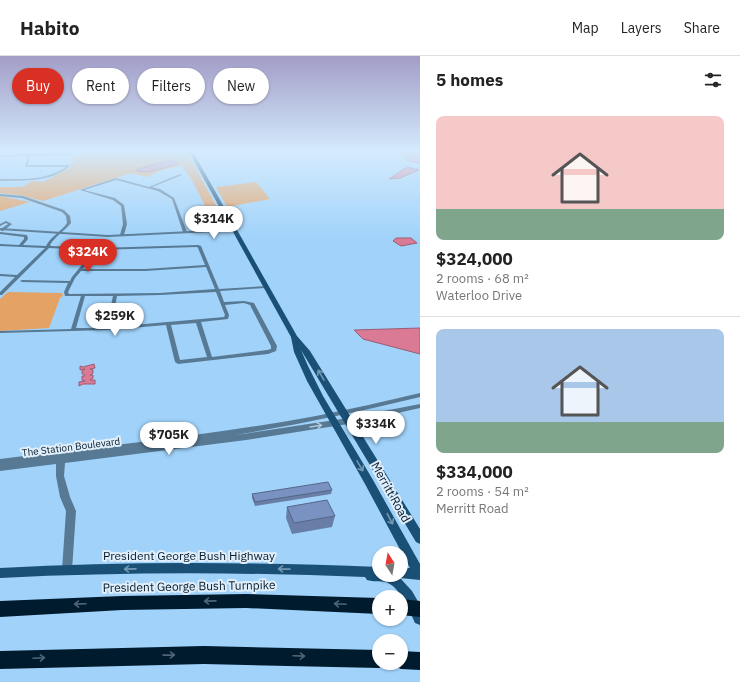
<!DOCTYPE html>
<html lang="en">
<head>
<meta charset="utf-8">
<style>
  :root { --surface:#fff; --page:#f2f2f2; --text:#222; --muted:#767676; --line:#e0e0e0; --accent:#d93025 }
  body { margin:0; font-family:"IBM Plex Sans",sans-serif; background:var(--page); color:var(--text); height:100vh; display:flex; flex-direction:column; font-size:15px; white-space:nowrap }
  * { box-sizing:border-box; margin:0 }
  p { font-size:13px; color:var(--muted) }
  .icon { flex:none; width:22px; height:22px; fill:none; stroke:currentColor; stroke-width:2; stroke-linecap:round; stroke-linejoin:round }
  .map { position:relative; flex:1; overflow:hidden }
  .panel { display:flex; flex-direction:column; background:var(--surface); width:320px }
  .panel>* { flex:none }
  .hud { position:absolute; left:12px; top:12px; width:348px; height:36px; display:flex; gap:8px }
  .needle { width:26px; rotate:349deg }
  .buttons { position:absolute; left:372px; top:490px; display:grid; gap:8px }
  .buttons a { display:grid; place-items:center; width:36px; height:36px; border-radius:50%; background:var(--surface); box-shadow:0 1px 3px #0004; font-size:20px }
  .price { position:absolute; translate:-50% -34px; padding:0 9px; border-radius:14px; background:#fff; color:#222; font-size:13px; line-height:26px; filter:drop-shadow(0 1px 2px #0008) }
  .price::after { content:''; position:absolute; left:50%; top:24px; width:12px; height:9px; margin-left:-6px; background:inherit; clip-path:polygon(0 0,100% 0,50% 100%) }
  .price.active { background:var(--accent); color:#fff }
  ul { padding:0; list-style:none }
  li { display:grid; align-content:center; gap:8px; height:212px; padding:0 16px }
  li+li { border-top:1px solid var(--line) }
  li span { display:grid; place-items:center; height:124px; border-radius:8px; color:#555 }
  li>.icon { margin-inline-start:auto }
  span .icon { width:72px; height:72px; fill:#fffc; stroke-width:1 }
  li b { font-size:17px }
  h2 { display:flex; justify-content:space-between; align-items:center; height:48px; padding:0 16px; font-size:17px }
  .tag { padding:0 14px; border-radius:18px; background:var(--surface); box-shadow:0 1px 3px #0004; font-size:14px; line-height:36px }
  .tag.active { background:var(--accent); color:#fff }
  header { display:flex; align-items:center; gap:24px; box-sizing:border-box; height:56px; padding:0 20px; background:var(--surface); border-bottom:1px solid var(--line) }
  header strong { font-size:19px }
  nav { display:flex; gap:22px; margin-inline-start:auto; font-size:14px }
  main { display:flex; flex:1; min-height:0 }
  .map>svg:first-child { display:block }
  .green { fill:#e4a265 }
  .water { fill:#da7a95; stroke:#9b5d75 }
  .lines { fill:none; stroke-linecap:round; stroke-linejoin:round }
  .minor { fill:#587993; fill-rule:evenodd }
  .tertiary { fill:#587993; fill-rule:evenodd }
  .secondary { fill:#1a5076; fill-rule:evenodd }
  .motorway { fill:#011b2e; fill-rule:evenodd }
  .wall { fill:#687ea6 }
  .building { fill:#7992c1; stroke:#556687 }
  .oneway { stroke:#7398b2 }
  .oneway2 { stroke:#b0c6d7 }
  .oneway3 { stroke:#4f6576 }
  .labels { text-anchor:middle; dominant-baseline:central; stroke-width:4; stroke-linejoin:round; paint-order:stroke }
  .street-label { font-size:10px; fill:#071a29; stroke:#e0effb }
  .near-street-label { font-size:12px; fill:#071a29; stroke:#e0effb }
</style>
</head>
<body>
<header>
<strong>Habito</strong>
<nav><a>Map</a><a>Layers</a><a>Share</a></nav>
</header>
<main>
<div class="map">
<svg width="420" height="626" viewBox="0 0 420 626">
  <rect width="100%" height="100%" fill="#a0d2fa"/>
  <path class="green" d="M82,96h105l40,74 -11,2 -24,-48 -10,-14 -17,3 -18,8 -16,-4 -88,28 -24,-6 -19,-2v-6h22l10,-6 11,1 30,-16 -3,-1 6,-4 -6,-1 2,-3z
    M256,126l14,17 -43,8 -11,-20z
    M0,140l30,6 -30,9z
    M8,236l54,1 1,3 -3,2 -11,30 -49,3v-32z"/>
  <path class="water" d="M399,96h21v11l-12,-2z
    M165,105h11l2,3 -30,8 -11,-1 -1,-1z
    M407,111l12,3 -19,8 -11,1z
    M396,182h15l6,5 -16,3 -8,-5z
    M420,272v26l-57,-15 -9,-9z
    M94,308l1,4 -5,1 3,1v3l-3,2h3v3l-3,2h5v4h-12l-4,2v-4l6,-1 -3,-1v-4h3l-1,-2h-2v-3l3,-2 -5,1v-4l3,1z"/>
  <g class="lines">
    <path class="minor" d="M29,96h2v2l42,-1 1,1 -1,1 -43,1 -2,9h41l1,1c-21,17 -44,14 -70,15v-2c25,0 44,2 66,-12h-40l-1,-1 3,-10 -28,1v-2l28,-1z
      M180,118l2,1 -30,12 8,2 14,9 13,34 -2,1 -2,-1 -11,-33 -14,-8 -42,-11 -32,10 31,8 9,7 3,19 -3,11 -2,1 -2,-1 3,-11 -2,-18 -8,-6 -33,-10 36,-12 33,9z
      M0,138l23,2 41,14 6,6 1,7c-6,8 -16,13 -21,22l1,1 46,2 101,-3 3,1 18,43 48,-3v2h-2l-45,3 4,11 20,-1 10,2 23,43 -1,5 -8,3 -90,10 -3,-2 -9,-37 -58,5 -108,3v-2l71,-2 10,-33h-16l-1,-4 4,-9 -46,-1 -2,-1 2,-1 48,1 2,-4 22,-27 -45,-2 -47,47h-2v-3l15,-15 -15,-1v-2l17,1 28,-27 -45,-2v-2l19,1 5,-6v-2l-24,-3v-2l27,3 1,4 -5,6 23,1c5,-10 15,-14 21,-23l-1,-7 -4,-4 -40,-14 -22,-2zM197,191l1,1 7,17 -60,4h-62l15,-19zM206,211l9,22 -55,4 -91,1 -1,-2 7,-14 6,-7h64zM216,236l9,23 -1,2 -113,10 6,-31 43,-1zM85,240h28l-7,32h-30zM244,247l6,2 21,41v3l-4,1 -55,7 -11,-35 27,-3 1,-4 -4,-10zM196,267l11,34 -27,3 -9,-35z
      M6,165l6,3 -9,7h-2v-2l7,-5 -2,-1 -6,3v-2z"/>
    <path class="tertiary" d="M0,172l108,7 125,-6 2,1 -2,1 -125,6 -108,-7z
      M420,337v4c-69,17 -139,31 -210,42l138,-21 72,-14v4l-72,16 -102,16 -181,23 -1,13 6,21 6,14 -4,59 -1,3 -4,2 -4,-2 -1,-3 4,-59 -6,-14 -4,-21v-12l-56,7v-12c106,-13 212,-24 316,-43 35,-7 70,-15 104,-23z"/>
    <path class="secondary" d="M189,96h4l104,184 13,15 110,178v15l-4,-2 -115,-192 7,16 15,30 50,84 47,84v16l-20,-2 12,13 8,14v20l-5,-2c-5,-12 -15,-36 -29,-41 -6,-1 -13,0 -19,-2l-2,-3c-122,-5 -243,-5 -365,1v-10c126,-7 253,-6 379,-1v8h22v-7h9l-45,-84 -58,-103 -13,-29 -3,-15z"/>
    <path class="motorway" d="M246,538l133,4v16l-133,-6 -124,2 -122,7v-16l122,-5z
      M401,543l19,2v16l-19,-2z
      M204,590l175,4v13h7l-1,2 -6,3 -175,-4 -204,5v-18z
      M401,595l19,1v18l-19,-1 -6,-3 -1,-3h7z"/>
  </g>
  <path class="wall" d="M332,434l-1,4 -76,12 -3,-8v-4z
    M287,451l48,9 -3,11 -40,7 -6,-16z"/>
  <path class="building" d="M328,426l4,8 -77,12 -3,-8z
    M327,444l8,16 -41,7 -7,-16z"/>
  <defs><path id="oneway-shaft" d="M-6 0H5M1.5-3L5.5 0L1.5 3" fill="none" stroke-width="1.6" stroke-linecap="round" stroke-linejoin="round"/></defs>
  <g class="oneway">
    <use href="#oneway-shaft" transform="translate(321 319) rotate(-121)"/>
    <use href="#oneway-shaft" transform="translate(360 410) rotate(60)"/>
    <use href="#oneway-shaft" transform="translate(390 463) rotate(62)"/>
    <use href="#oneway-shaft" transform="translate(130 513) rotate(179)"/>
    <use href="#oneway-shaft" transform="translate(284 513) rotate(-179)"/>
  </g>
  <use class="oneway2" href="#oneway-shaft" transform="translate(316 370) rotate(-9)"/>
  <g class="oneway3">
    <use href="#oneway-shaft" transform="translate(210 545) rotate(179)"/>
    <use href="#oneway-shaft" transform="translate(80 548) rotate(178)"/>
    <use href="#oneway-shaft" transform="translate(340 548) rotate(-177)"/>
    <use href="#oneway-shaft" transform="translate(169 599) rotate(-1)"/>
    <use href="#oneway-shaft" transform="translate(299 600) rotate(2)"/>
    <use href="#oneway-shaft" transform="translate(39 602) rotate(-3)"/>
  </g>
  <linearGradient id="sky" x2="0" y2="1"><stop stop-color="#a29dc7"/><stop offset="0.52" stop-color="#d4ebfd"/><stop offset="1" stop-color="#d4ebfd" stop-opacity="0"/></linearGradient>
  <rect width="420" height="184" fill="url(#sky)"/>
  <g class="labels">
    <g class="street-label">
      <text transform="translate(71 391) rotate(-7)">The Station Boulevard</text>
    </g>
    <g class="near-street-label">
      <text transform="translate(391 436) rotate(61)">Merritt Road</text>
      <text x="189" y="499">President George Bush Highway</text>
      <text transform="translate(189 530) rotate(-1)">President George Bush Turnpike</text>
    </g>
  </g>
</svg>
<div class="buttons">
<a><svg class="needle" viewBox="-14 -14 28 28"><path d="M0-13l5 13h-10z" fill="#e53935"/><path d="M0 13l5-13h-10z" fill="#767676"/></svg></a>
<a>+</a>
<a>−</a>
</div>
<b class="price" style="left:214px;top:184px">$314K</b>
<b class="price active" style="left:88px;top:217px">$324K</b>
<b class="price" style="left:115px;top:281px">$259K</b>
<b class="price" style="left:376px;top:389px">$334K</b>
<b class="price" style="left:169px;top:400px">$705K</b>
<div class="hud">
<a class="tag active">Buy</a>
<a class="tag">Rent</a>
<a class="tag">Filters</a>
<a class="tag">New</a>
</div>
</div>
<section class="panel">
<h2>5 homes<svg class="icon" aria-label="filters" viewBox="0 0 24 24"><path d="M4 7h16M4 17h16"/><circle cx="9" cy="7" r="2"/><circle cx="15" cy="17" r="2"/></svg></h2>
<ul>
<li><span style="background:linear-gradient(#f6c9c9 75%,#7fa58c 0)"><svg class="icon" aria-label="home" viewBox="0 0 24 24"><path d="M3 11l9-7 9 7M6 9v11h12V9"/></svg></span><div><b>$324,000</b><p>2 rooms · 68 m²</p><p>Waterloo Drive</p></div></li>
<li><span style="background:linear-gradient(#a9c7e8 75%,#7fa58c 0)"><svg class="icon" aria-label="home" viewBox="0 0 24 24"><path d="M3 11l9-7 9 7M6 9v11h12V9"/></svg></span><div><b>$334,000</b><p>2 rooms · 54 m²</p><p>Merritt Road</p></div></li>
</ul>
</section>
</main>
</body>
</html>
